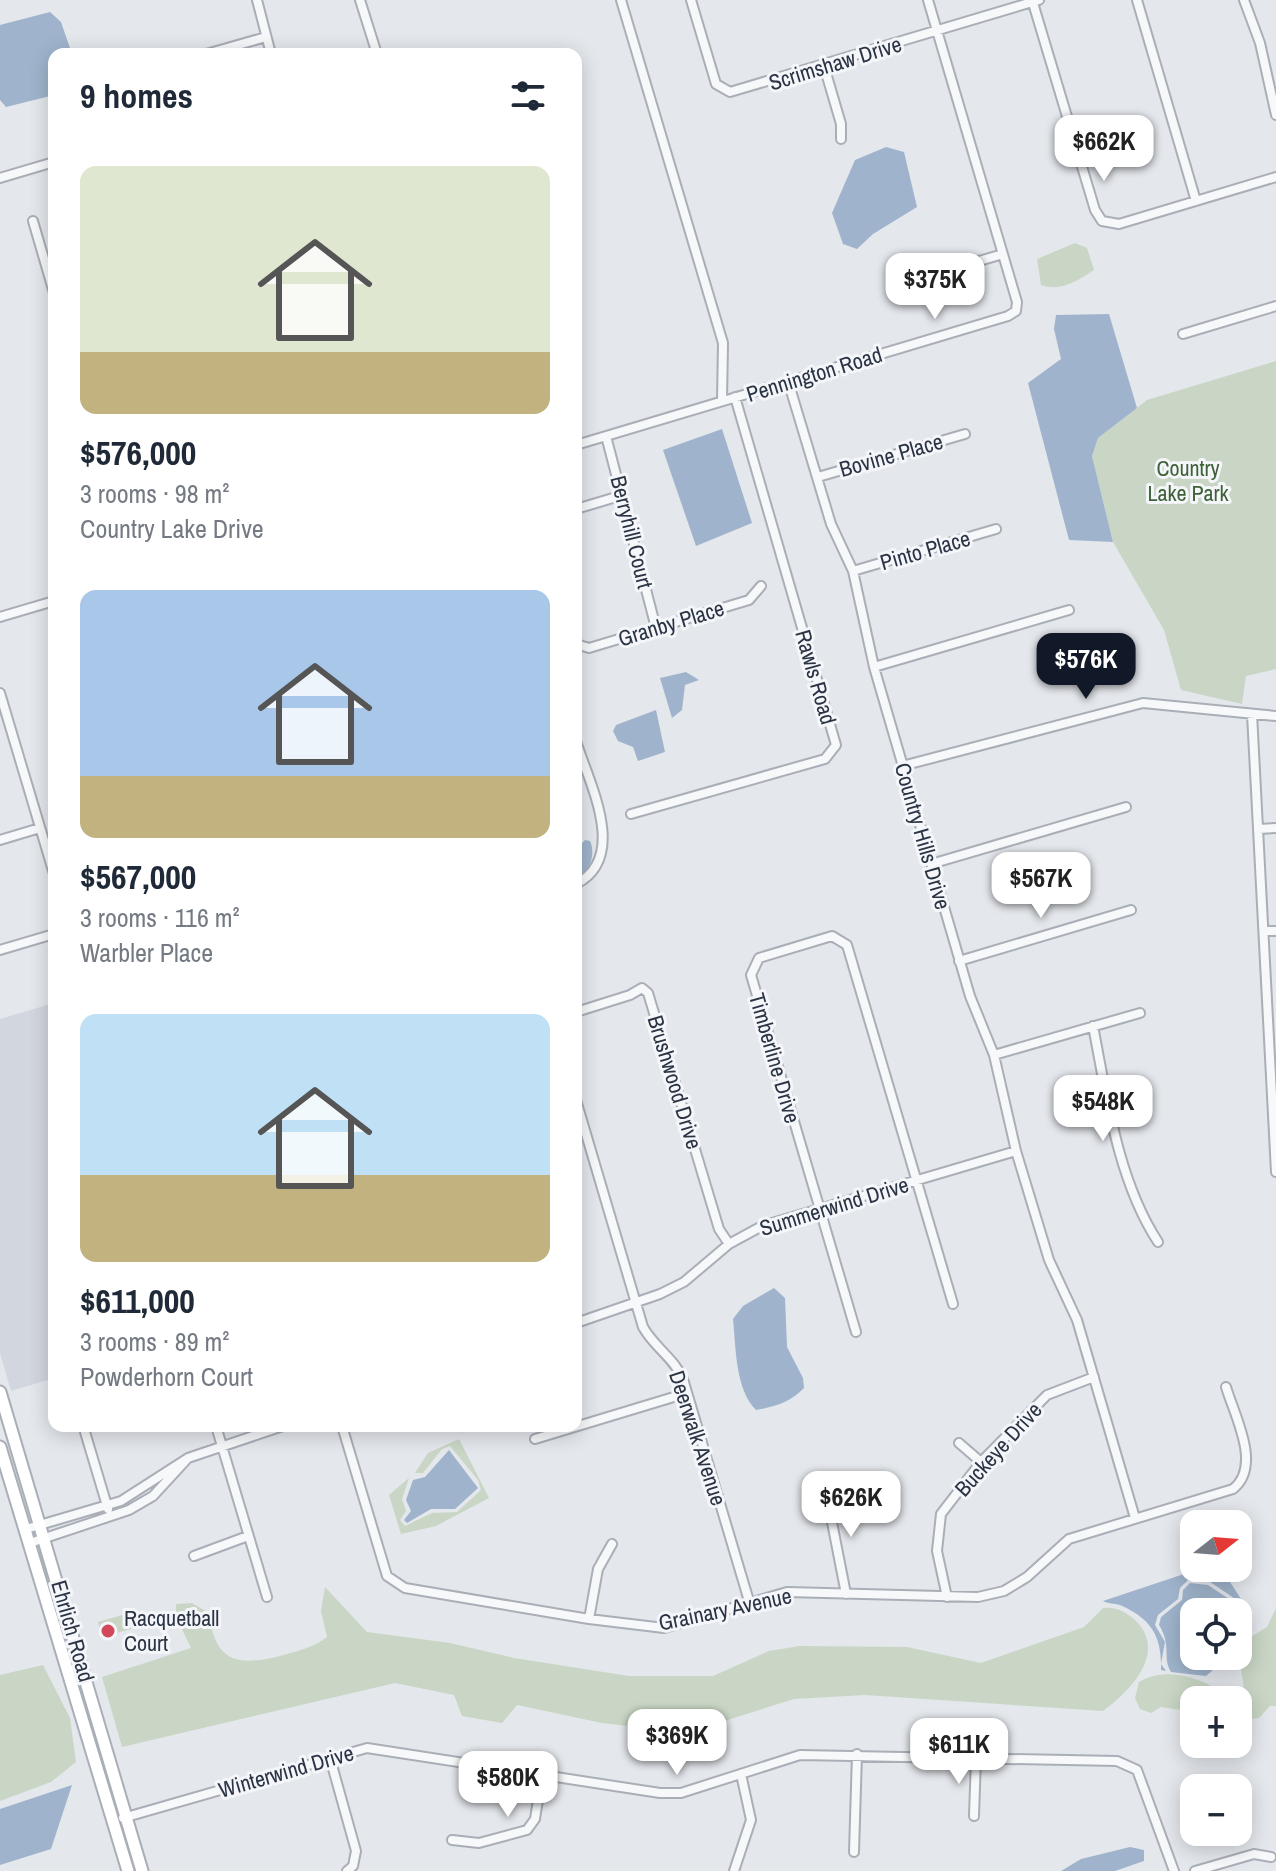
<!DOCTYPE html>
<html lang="en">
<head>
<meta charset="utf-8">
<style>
  :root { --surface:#fff; --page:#f2f2f3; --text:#1f2937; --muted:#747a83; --accent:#111827 }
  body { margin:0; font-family:"Archivo Narrow",sans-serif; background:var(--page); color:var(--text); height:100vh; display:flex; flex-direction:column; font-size:30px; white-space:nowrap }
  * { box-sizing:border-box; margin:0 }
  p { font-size:26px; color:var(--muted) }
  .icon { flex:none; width:44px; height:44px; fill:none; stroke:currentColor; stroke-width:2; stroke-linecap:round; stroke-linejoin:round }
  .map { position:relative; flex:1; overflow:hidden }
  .sheet { position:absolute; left:48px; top:48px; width:534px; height:1384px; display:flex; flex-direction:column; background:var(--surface); border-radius:16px; box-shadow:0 4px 20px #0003 }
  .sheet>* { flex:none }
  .needle { width:52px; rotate:73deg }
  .buttons { position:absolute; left:1180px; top:1510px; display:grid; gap:16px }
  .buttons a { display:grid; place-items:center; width:72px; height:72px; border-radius:16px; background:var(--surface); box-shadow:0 4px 20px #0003; font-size:40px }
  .price { position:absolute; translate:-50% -68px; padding:0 18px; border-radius:16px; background:#fff; color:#222; font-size:26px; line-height:52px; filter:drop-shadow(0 2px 4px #0008) }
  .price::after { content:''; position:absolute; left:50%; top:48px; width:24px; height:18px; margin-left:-12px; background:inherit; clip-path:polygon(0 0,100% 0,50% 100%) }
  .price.on { background:var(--accent); color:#fff }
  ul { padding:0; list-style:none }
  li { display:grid; align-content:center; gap:16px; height:424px; padding:0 32px }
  li span { display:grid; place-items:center; height:248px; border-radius:16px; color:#555 }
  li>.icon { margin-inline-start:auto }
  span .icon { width:144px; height:144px; fill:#fffc; stroke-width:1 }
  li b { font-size:34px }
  h2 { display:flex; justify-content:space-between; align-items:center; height:96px; padding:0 32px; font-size:34px }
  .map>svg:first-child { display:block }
  .built { fill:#d2d6de }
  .green { fill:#c9d6c5 }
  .water { fill:#9fb4cc }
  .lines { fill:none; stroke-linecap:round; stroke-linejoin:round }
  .minor-casing { stroke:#a9aeb7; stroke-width:12 }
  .secondary-casing { stroke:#a9aeb7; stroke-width:15 }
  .minor { stroke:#f7f8fa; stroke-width:8 }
  .secondary { stroke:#fff; stroke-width:11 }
  .poi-dot { fill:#d1495b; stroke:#f4f6f9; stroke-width:3 }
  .labels { text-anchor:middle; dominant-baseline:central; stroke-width:6; stroke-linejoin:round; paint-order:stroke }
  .street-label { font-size:22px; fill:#2b3445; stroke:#f4f6f9 }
  .park-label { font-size:22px; fill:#3f6138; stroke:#f4f6f9 }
  .poi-label { font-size:22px; fill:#2b3445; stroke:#f4f6f9; text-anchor:start }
</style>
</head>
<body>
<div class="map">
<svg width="1276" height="1871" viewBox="0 0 1276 1871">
  <rect width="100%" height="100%" fill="#e4e7ec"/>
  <path class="built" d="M54,1003v375l-43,13 -11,-38v-334z"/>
  <path class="green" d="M1075,243l12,5 7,22c-17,11 -33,22 -53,15l-4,-26z
    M1276,361v308l-30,7 -4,28 -61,-14 -17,-60 -51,-88 -21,-86 6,-18 49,-38z
    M459,1439l30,59 -53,28 -35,8 -12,-39 20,-17 -7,21 4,12 -6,9 5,6 27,-13 25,-1 24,-22 -3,-10 -28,-34 -8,3 -19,24h-8l13,-20z
    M325,1587l42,45 83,11 64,15 115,18h84l56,-25 31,-5 107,1 74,16 103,-36 19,-19c15,-1 23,4 34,14 30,32 -8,70 -34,89l-238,-16 -71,4 -95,30 -36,1 -61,-7 -85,-18 -15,18 -40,-7 -8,-21 -59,-12 -273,64 -20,-70 89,-29 -15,-31v-13l16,-1 17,10c6,48 26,54 71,43 17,-5 33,-8 47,-19l-6,-26z
    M1276,1608v98h-6l-11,12 -19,2 -2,-20h-44v12l-33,-5 -10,6 -11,-4 -5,-11 4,-16c26,-16 62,-5 85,12l20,-4 -6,-45 29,-18z
    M126,1614l5,15 -29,8 -4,-15z
    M43,1665l27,53 6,44 -25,20 -51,19v-126z"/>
  <path class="water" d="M50,12l11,10 11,32h-18v41l-48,12 -6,-7v-75z
    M886,147l18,5 13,55 -44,27 -16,15 -14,-5 -11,-31 23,-53z
    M1109,314l28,94 -39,30 -6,18 21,86 -44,-2 -41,-157 33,-24 -7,-30 2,-14z
    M722,429l30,94 -56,23 -33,-96z
    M686,672l13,8 -14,5 -3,25 -10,8 -12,-40z
    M656,710l9,42 -27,9 -5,-14 -15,-6 -5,-10 3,-6z
    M585,840l5,1c6,13 0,31 -14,37v-29z
    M774,1288l11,10 2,49 16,31 1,10c-13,14 -30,19 -48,22 -21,-21 -20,-63 -23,-91l10,-13z
    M449,1450l29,38 -23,21h-24l-24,14 -3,-3 7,-9 -5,-11 7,-20 12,-3z
    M1202,1568h19l20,31 -2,14 -4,-1 2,-12 -27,-18 -22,-2 -8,8 -2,11 -20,16 -3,10 10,17 -4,22 5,7 -5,-1c1,-33 -9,-51 -41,-65 -6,-2 -12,-1 -17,-4z
    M1190,1583l18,2 27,18 -5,9h-36v44h15l4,14 -7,6 -35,-4c-9,-15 1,-26 -12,-47l2,-8 21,-17 1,-10z
    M72,1785l-21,64 -51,16v-56z
    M1130,1847l14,3v11l-29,10h-54l20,-12z"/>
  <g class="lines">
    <g class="minor-casing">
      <path id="minor" d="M257,0l14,54
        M360,0l17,54
        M621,0l102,343 -1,58
        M691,0l25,84 14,8 309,-92
        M1137,0l59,201
        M1244,0l16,43 16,72
        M1033,3l62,207 7,11 17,3 157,-47
        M206,54l60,-17
        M824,66l17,58v15
        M0,178l54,-16
        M33,221l21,72
        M938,273l65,-19
        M1183,334l93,-28
        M788,381l43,143 22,47 21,96 96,329 24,59 22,96 33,109 28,60 58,198
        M606,436l50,192
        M576,445l432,-129 8,-5 1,-9 -89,-302
        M818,477l147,-43
        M576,509l47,-14
        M853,571l143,-42
        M0,617l54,-16
        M576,644l13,4 160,-48 12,-14
        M874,667l195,-57
        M0,693l54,181
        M1252,714l24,458
        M576,741c13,42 53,116 0,143
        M902,766l241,-63 133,13
        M631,814l194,-55 11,-14 -101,-348
        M1258,829l18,-1
        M0,840l40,-12
        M931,864l195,-57
        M1264,931h12
        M0,950l54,-16
        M959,961l172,-51
        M576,1012l54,-17 12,-7 6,5 71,236 10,15
        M1093,1026c14,72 25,155 65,216
        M994,1055l146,-42
        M576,1100l67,227c11,20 31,31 40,52l66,222
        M576,1323l84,-29 24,-12 45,-38 33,-18 254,-75
        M856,1332l-105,-357 8,-17 73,-22 15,9 106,359
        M216,1426l51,171
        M342,1426l45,150 18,12 184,31 75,9 123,-36 191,5 26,-6 23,-14 42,-38 164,-50c29,-23 2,-72 -7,-102
        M85,1432l23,77
        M535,1439l152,-46
        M959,1443l22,19
        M188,1458l95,-32
        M838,1480l-9,27 17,87
        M26,1529l95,-28 67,-43 -35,38 -24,14 -99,33
        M194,1556l54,-20
        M947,1597l-10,-46 4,-37 40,-52 66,-67 47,-18
        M589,1619l9,-50 14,-25
        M330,1758l26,93 -3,15 -6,5
        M974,1816l2,-58
        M123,1818l244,-70 293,45h21l119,-38 317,6 20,9 37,101
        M452,1840l27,3 48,-13 8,-11 7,-45
        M854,1852l3,-98
        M734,1871l17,-51 -10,-46
        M1195,1871l59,-17 17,3"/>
    </g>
    <g class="secondary-casing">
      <path id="secondary" d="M0,1392l142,479
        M0,1447l128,424"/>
    </g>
    <use href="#minor" class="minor"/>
    <use href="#secondary" class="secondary"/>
  </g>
  <circle class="poi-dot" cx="108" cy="1631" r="8"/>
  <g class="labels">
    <g class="street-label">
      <text transform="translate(835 63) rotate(-17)">Scrimshaw Drive</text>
      <text transform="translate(814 374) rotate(-17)">Pennington Road</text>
      <text transform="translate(891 455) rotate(-16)">Bovine Place</text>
      <text transform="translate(632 532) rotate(76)">Berryhill Court</text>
      <text transform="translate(925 550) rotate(-16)">Pinto Place</text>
      <text transform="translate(671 623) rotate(-17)">Granby Place</text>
      <text transform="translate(816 677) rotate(74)">Rawls Road</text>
      <text transform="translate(923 836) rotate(74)">Country Hills Drive</text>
      <text transform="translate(775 1058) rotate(74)">Timberline Drive</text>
      <text transform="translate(675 1082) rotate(73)">Brushwood Drive</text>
      <text transform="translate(834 1206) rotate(-17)">Summerwind Drive</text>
      <text transform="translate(698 1438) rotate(72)">Deerwalk Avenue</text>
      <text transform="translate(998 1449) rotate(-48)">Buckeye Drive</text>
      <text transform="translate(725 1609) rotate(-12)">Grainary Avenue</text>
      <text transform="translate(73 1631) rotate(74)">Ehrlich Road</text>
      <text transform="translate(286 1771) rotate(-16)">Winterwind Drive</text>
    </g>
    <g class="park-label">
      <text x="1188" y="468">Country<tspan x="1188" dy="25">Lake Park</tspan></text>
    </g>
    <g class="poi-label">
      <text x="124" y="1618">Racquetball<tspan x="124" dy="25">Court</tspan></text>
    </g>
  </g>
</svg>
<div class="buttons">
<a><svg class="needle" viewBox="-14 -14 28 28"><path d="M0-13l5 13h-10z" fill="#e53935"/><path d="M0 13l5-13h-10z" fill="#747a83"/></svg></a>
<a><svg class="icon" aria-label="locate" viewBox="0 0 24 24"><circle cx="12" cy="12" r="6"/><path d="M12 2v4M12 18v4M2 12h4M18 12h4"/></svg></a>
<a>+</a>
<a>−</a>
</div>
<b class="price" style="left:1104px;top:183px">$662K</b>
<b class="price" style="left:935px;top:321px">$375K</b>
<b class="price on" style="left:1086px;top:701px">$576K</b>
<b class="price" style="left:1041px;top:920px">$567K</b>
<b class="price" style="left:1103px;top:1143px">$548K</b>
<b class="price" style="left:851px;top:1539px">$626K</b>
<b class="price" style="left:677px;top:1777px">$369K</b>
<b class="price" style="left:959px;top:1786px">$611K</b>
<b class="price" style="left:508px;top:1819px">$580K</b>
<section class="sheet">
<h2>9 homes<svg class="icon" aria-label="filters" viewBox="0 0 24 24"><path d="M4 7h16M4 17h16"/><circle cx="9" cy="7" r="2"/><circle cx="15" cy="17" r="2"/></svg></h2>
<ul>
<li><span style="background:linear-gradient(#dfe7d0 75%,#c2b280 0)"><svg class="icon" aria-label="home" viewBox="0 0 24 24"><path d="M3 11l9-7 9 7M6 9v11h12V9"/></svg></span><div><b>$576,000</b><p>3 rooms · 98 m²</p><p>Country Lake Drive</p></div></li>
<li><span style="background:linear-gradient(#a9c7e8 75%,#c2b280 0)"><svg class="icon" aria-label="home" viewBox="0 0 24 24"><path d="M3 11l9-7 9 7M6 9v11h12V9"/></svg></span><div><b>$567,000</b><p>3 rooms · 116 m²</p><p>Warbler Place</p></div></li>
<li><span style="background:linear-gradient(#bfe0f5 65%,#c2b280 0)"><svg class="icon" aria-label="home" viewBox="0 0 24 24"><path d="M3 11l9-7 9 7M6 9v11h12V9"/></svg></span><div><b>$611,000</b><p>3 rooms · 89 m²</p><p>Powderhorn Court</p></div></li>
</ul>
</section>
</div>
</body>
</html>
